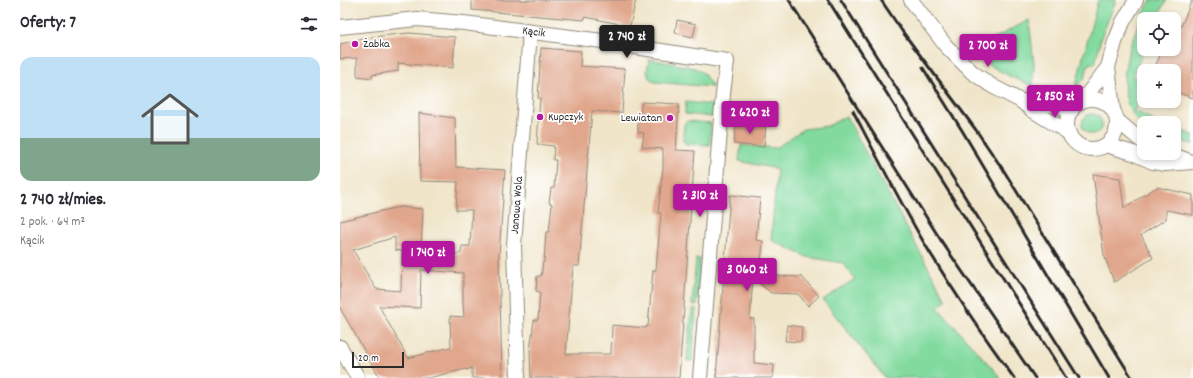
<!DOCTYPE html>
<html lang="pl">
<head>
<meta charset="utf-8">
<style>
  :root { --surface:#fff; --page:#f2f2f3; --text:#2b2b33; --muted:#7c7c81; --accent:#b5179e }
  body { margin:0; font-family:Dekko,sans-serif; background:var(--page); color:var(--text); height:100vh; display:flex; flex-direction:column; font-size:15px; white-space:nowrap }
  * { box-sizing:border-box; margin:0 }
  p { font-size:13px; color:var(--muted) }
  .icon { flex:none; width:22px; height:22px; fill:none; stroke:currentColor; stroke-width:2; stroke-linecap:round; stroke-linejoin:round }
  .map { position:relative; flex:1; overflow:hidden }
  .details { display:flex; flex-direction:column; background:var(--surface); width:340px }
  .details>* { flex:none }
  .controls { position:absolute; left:797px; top:12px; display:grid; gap:8px }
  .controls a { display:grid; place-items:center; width:44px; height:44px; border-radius:8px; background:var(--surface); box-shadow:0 2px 6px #0003; font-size:20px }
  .scale { position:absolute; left:12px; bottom:10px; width:52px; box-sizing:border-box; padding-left:4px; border:2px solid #2b2b2b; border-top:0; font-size:11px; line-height:14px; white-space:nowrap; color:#2b2b2b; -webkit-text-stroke:3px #fff; paint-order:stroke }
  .price { position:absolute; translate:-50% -34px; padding:0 9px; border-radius:4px; background:var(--accent); color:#fff; font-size:13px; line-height:26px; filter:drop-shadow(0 1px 2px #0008) }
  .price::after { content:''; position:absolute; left:50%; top:24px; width:12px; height:9px; margin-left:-6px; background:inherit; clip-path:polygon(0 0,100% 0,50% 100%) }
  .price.current { background:#222; color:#fff }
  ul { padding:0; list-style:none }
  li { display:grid; align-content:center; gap:8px; height:212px; padding:0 20px }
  li span { display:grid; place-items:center; height:124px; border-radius:12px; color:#555 }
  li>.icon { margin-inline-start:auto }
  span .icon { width:72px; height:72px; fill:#fffc; stroke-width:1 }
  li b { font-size:17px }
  h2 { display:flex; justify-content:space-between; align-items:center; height:48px; padding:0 20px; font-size:17px }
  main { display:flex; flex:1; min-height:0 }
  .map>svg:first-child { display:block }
  .green { fill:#82da9f; stroke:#568265 }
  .building { fill:#e1a78d; fill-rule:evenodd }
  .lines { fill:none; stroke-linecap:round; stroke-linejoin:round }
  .street-casing { stroke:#8e887a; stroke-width:16 }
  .street { stroke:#fff; stroke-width:14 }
  .rail { stroke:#2b2b2b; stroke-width:3 }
  .poi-dot { fill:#b5179e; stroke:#fff; stroke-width:1.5 }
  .labels { text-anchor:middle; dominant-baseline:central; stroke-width:3.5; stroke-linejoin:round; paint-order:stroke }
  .street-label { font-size:12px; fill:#2b2b2b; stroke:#fff }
  .poi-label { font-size:12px; fill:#2b2b2b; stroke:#fff; text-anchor:start }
</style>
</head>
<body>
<main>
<section class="details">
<h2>Oferty: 7<svg class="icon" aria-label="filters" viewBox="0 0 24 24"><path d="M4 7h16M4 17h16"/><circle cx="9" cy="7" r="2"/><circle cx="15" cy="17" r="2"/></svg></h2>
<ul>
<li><span style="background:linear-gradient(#bfe0f5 65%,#7fa58c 0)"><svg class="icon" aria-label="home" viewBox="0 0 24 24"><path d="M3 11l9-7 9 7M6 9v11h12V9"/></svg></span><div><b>2 740 zł/mies.</b><p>2 pok. · 64 m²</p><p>Kącik</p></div></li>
</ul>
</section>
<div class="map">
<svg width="853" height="378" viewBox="0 0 853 378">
  <rect width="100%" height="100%" fill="#fff"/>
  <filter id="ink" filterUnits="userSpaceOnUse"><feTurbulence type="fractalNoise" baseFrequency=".025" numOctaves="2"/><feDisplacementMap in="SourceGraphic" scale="8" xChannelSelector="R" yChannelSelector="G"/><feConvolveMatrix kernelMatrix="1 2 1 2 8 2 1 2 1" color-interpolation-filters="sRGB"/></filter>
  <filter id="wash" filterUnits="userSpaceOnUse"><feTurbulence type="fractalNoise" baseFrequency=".012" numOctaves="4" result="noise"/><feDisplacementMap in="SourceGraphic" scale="16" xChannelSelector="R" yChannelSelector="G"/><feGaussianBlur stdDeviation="0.9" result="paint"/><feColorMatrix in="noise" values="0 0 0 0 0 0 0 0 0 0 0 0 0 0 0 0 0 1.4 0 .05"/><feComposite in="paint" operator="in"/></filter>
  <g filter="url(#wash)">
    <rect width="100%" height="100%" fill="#f0e5c9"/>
    <path class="green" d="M758,0h18l-15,38 -6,26 -6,-1 -5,16 -9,9z
      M811,0h16l-11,19h-12v30l-11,28 11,5v6l-10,23 18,8 -2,4h-6v4c-38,-31 -13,-92 7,-127z
      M689,20l5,44 -1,22c-27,-10 -50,-23 -71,-42l31,-5z
      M309,59l46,9 8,5 10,14 -58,-5 -6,-4 -2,-6z
      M346,102l27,3 -1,12 -27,-3z
      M742 124a10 10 0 1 1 20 0a10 10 0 1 1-20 0Z
      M506,116l100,184 -8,8 63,70h-116l-62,-78 32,-21 -12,-16 -36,-6 -36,-17 6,-71 -38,-8 2,-16 35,3 27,-19 25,-3z
      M347,121l24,2 -1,22 -24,-1 -3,-4 1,-16z
      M834,128l19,7v9l-19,-4z
      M356,258l4,1 -3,46 -5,-1z
      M352,309h4l-4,52h-5z"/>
    <g id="blocks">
      <path class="building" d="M132,0h164l-6,26 -45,-9 -1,3 -112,-10z
        M852,0h1v98l-19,-7v-20h-21l10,-22h11v-22l6,2z
        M337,20l19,4 -3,13 -18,-4z
        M69,33l46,4 -2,31 -55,-5v8l-26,4v3l-15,-2v-18l-17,1v-15l32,-7z
        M201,48l40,3 -1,15 45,3 -3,44 -30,-2 -13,155h-6l-7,88h45l1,-29 34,3v-2h2l5,-56h3l5,-57h-3l5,-46v-18l-21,-2 2,-14 -6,-1v-7l4,-23 37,2 -3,46 19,1 -16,227h-148l-1,-27 4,-31h4l1,-15 1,-13 -4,-1 1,-15h4l2,-14h1l2,-30h3l3,-28 -3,-1 2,-15h3l2,-28h-3l1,-14 -17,-2 3,-46h-2z
        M79,113l36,5 1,49 49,3 -6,85 3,123h-30v-10l-6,2v-1l-38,9h-48l-40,-70v-87l50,-12 11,-2 22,2 -2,42 38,3 2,-1 1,-7h8l2,-36h-16l2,-28 -38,-1zM55,237v13l7,1 -1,40 -25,-2 -23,-39zM81,270l42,3v30l1,14 -14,-1 1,31 -43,11 -29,-52 41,2z
        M396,123l30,2 -2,22 -30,-3z
        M753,174l27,4 4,30 33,-21 36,8v20l-27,-5v9l-25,16 12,23 -39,24 -10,-27z
        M390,195l30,3 -4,42 7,1 -3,34 42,2 17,19 -11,10 -10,-12 -27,-1 -18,-15 -3,41h4v44l20,2 -1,13h-57z
        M447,325l15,2 -1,15 -16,-1z"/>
    </g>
  </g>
  <g filter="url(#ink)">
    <use href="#blocks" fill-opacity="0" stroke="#8e887a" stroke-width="1"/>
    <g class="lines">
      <g class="street-casing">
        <g id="street">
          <path d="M571,0l35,46 26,26 20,14 29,15 11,9 37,23"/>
          <path id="s1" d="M0,27l77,-8 47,4 146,19 25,5 92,14 -4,33 -23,284"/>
          <path d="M768,67l5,43"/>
          <circle cx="752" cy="124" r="25"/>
          <path d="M681,101l16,1 35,8"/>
          <path d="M742,101l26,-34 7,-25 8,-20 13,-22"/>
          <path d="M778,121l21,18 5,3"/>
          <path d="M766,145l27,8 20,9 13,2 27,-2"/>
          <path d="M828,153l21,8"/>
          <path d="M0,347l18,31"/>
          <path id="s2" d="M178,378l-4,-133 16,-213"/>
        </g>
      </g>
      <use href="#street" class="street"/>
      <path class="rail" d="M449,0l153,242 93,136
        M488,0l238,378
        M501,0l238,378
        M541,0l21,31 74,99 28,41 128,207
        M583,68l40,64 146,246
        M513,111c23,44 45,87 70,130 28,47 59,93 91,137"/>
    </g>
  </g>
  <g class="poi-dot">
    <circle cx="15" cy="44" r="4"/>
    <circle cx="200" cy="117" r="4"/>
    <circle cx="330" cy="118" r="4"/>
  </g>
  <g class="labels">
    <g class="street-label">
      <text stroke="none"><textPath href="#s1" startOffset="195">Kącik</textPath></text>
      <text stroke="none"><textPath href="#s2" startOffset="173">Janowa Wola</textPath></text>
    </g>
    <g class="poi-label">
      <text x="23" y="44">Żabka</text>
      <text x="208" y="117">Kupczyk</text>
      <text x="322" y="118" text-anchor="end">Lewiatan</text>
    </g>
  </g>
</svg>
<div class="controls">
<a><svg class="icon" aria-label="locate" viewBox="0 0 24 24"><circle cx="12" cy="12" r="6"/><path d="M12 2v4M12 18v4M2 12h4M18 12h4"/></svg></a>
<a>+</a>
<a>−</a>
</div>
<div class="scale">20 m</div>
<b class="price current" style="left:287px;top:59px">2 740 zł</b>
<b class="price" style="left:648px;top:68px">2 700 zł</b>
<b class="price" style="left:715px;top:119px">2 850 zł</b>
<b class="price" style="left:410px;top:135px">2 620 zł</b>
<b class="price" style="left:360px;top:218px">2 310 zł</b>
<b class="price" style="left:88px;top:275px">1 740 zł</b>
<b class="price" style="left:407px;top:292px">3 060 zł</b>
</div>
</main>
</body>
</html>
